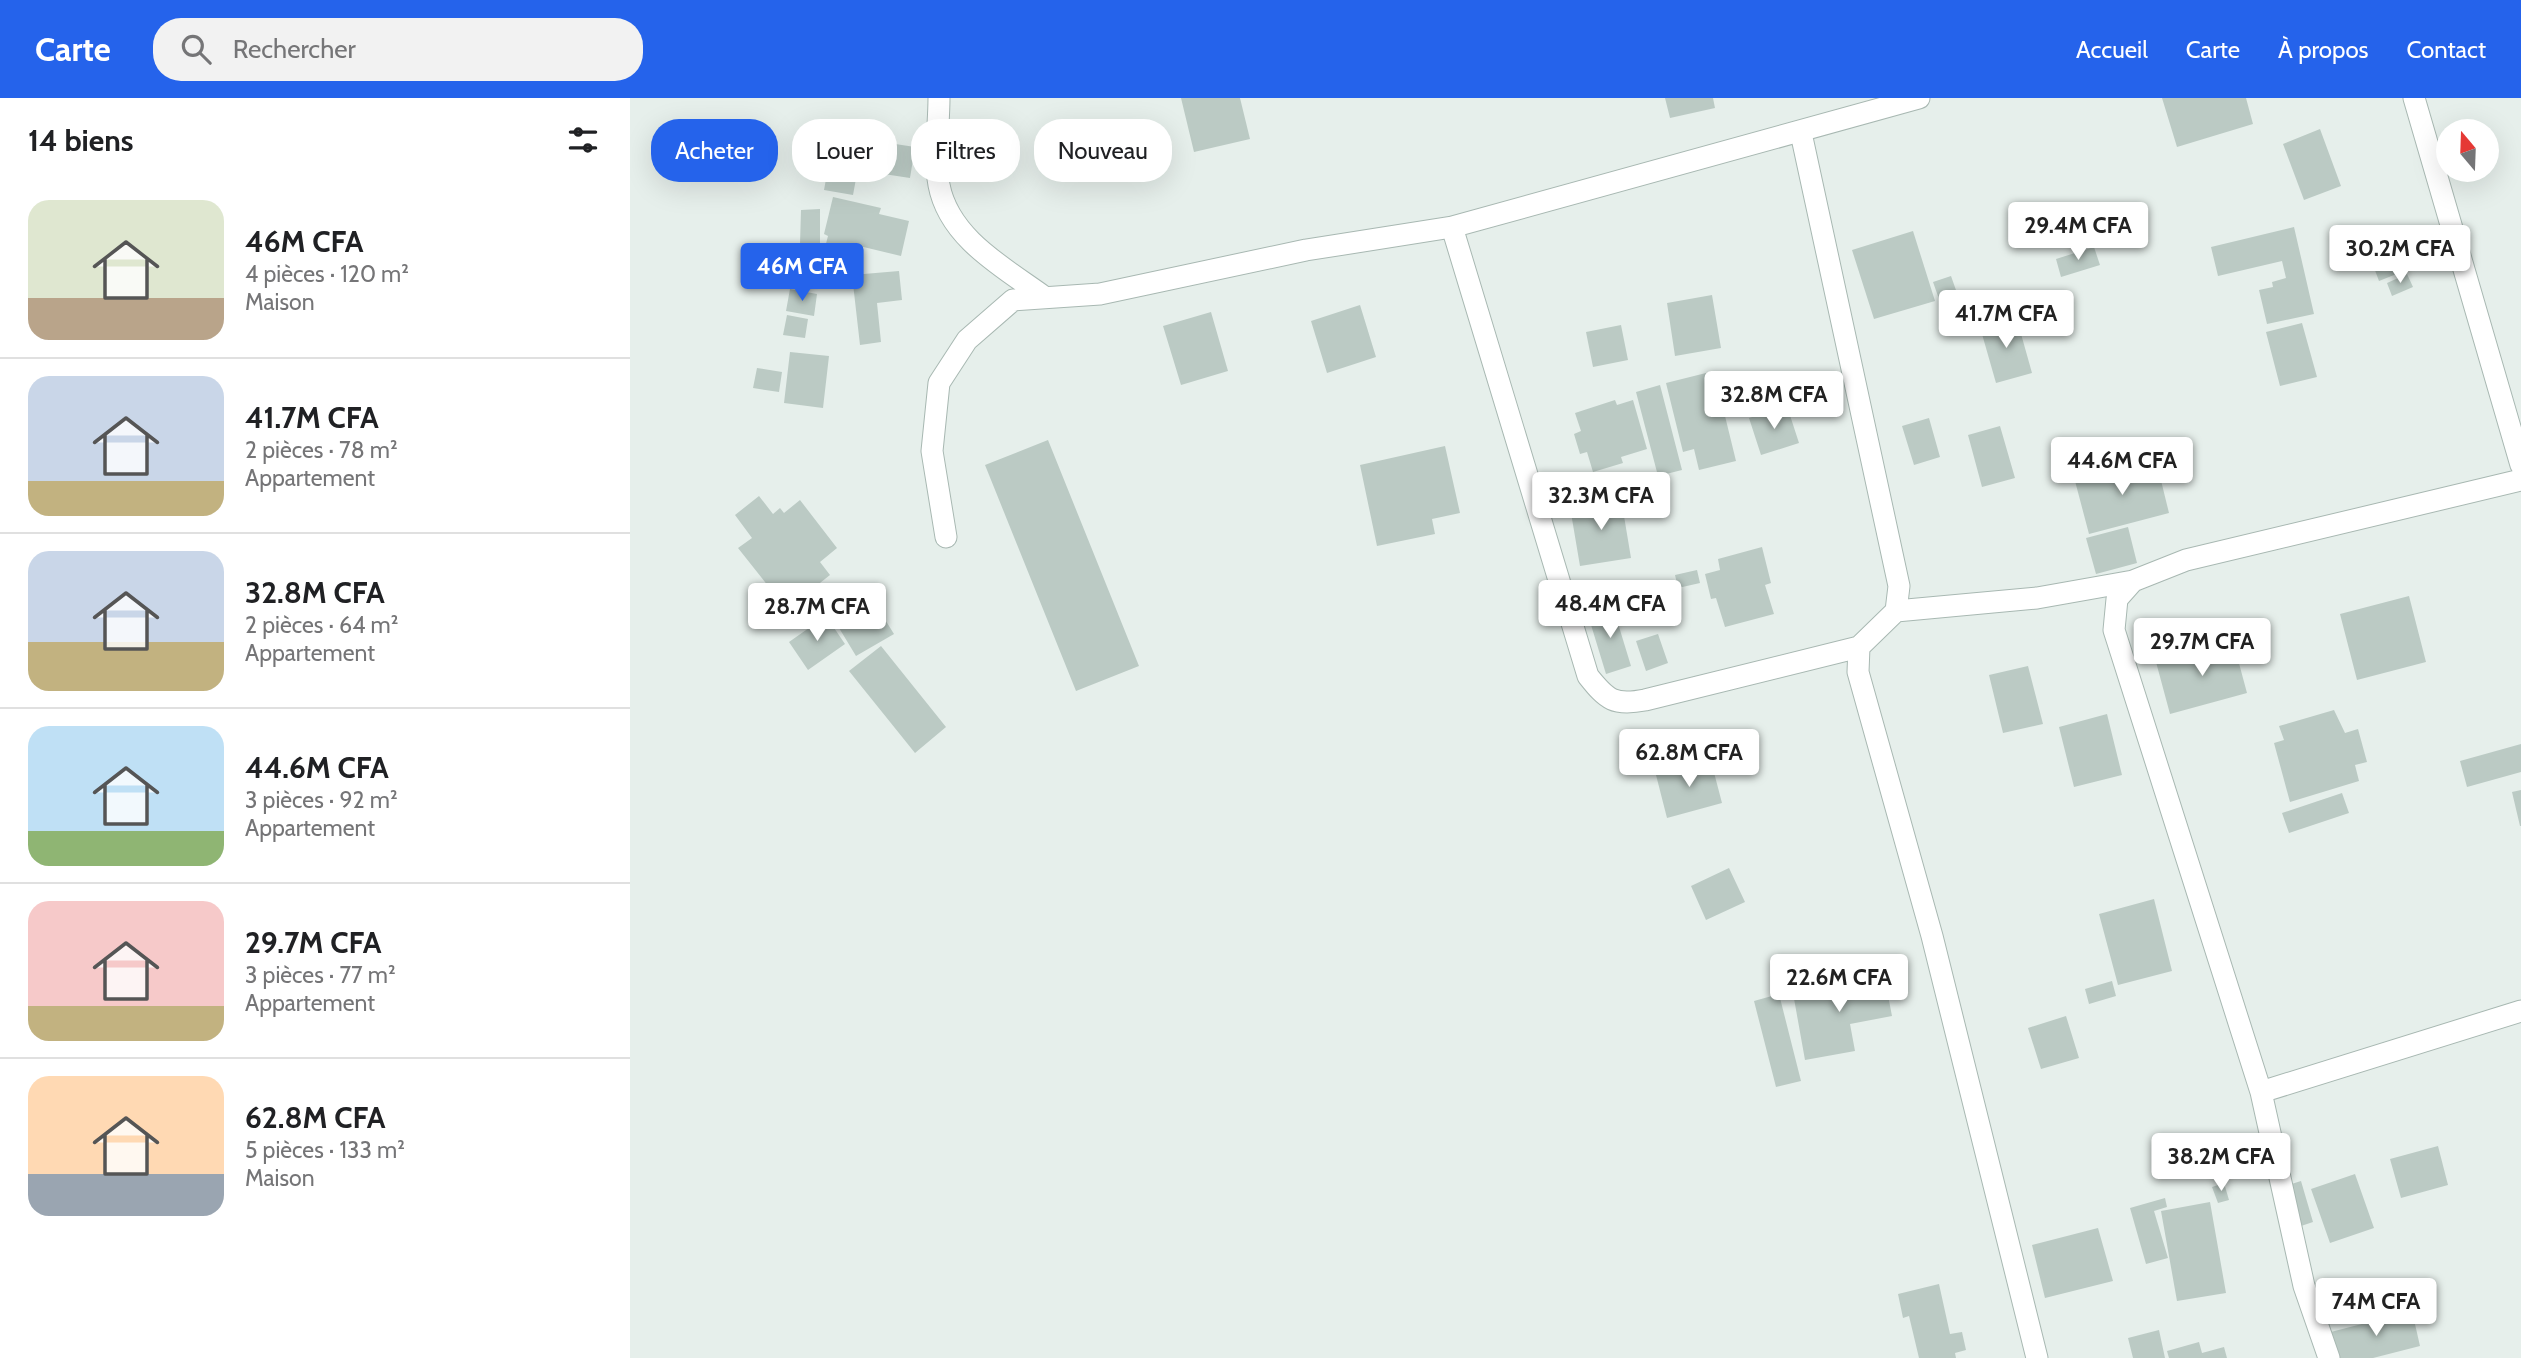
<!DOCTYPE html>
<html lang="fr">
<head>
<meta charset="utf-8">
<style>
  :root { --surface:#fff; --page:#f2f2f2; --text:#202124; --muted:#757577; --line:#e0e0e0; --accent:#2563eb }
  body { margin:0; font-family:Cabin,sans-serif; background:var(--page); color:var(--text); height:100vh; display:flex; flex-direction:column; font-size:26px; white-space:nowrap }
  * { box-sizing:border-box; margin:0 }
  p { font-size:23px; color:var(--muted) }
  .icon { flex:none; width:38px; height:38px; fill:none; stroke:currentColor; stroke-width:2; stroke-linecap:round; stroke-linejoin:round }
  .map { position:relative; flex:1; overflow:hidden }
  .side { display:flex; flex-direction:column; background:var(--surface); width:630px }
  .side>* { flex:none }
  .guide { position:absolute; left:21px; top:21px; width:665px; height:63px; display:flex; gap:14px }
  .needle { width:46px; rotate:341deg }
  .controls { position:absolute; left:1806px; top:21px; display:grid; gap:14px }
  .controls a { display:grid; place-items:center; width:63px; height:63px; border-radius:50%; background:var(--surface); box-shadow:0 7px 28px #0002; font-size:35px }
  .price { position:absolute; translate:-50% -60px; padding:0 16px; border-radius:7px; background:#fff; color:#222; font-size:23px; line-height:46px; filter:drop-shadow(0 2px 4px #0008) }
  .price::after { content:''; position:absolute; left:50%; top:42px; width:21px; height:16px; margin-left:-10px; background:inherit; clip-path:polygon(0 0,100% 0,50% 100%) }
  .price.on { background:var(--accent); color:#fff }
  ul { padding:0; list-style:none }
  li { display:flex; align-items:center; gap:21px; height:175px; padding:0 28px }
  li+li { border-top:2px solid var(--line) }
  li span { display:grid; place-items:center; flex:none; width:196px; height:140px; border-radius:21px; color:#555 }
  li>.icon { margin-inline-start:auto }
  span .icon { width:84px; height:84px; fill:#fffc; stroke-width:1 }
  li b { font-size:30px }
  h2 { display:flex; justify-content:space-between; align-items:center; height:84px; padding:0 28px; font-size:30px }
  .pill { padding:0 24px; border-radius:28px; background:var(--surface); box-shadow:0 7px 28px #0002; font-size:24px; line-height:63px }
  .pill.on { background:var(--accent); color:#fff }
  header { display:flex; align-items:center; gap:42px; box-sizing:border-box; height:98px; padding:0 35px; background:var(--accent); color:#fff }
  header strong { font-size:33px }
  nav { display:flex; gap:38px; margin-inline-start:auto; font-size:24px }
  .search { width:490px; height:63px; background:var(--page); display:flex; align-items:center; gap:18px; box-sizing:border-box; padding:0 24px; border-radius:28px; color:var(--muted); font-size:26px }
  main { display:flex; flex:1; min-height:0 }
  .map>svg:first-child { display:block }
  .building { fill:#bbcac4 }
  .lines { fill:none; stroke-linecap:round; stroke-linejoin:round }
  .minor-casing { stroke:#a8b8b2; stroke-width:23 }
  .minor { stroke:#fff; stroke-width:21 }
</style>
</head>
<body>
<header>
<strong>Carte</strong>
<div class="search"><svg class="icon" aria-label="search" viewBox="0 0 24 24"><circle cx="10" cy="10" r="6"/><path d="M15 15l6 6"/></svg>Rechercher</div>
<nav><a>Accueil</a><a>Carte</a><a>À propos</a><a>Contact</a></nav>
</header>
<main>
<section class="side">
<h2>14 biens<svg class="icon" aria-label="filters" viewBox="0 0 24 24"><path d="M4 7h16M4 17h16"/><circle cx="9" cy="7" r="2"/><circle cx="15" cy="17" r="2"/></svg></h2>
<ul>
<li><span style="background:linear-gradient(#dfe7d0 70%,#b9a48a 0)"><svg class="icon" aria-label="home" viewBox="0 0 24 24"><path d="M3 11l9-7 9 7M6 9v11h12V9"/></svg></span><div><b>46M CFA</b><p>4 pièces · 120 m²</p><p>Maison</p></div></li>
<li><span style="background:linear-gradient(#c9d6e8 75%,#c2b280 0)"><svg class="icon" aria-label="home" viewBox="0 0 24 24"><path d="M3 11l9-7 9 7M6 9v11h12V9"/></svg></span><div><b>41.7M CFA</b><p>2 pièces · 78 m²</p><p>Appartement</p></div></li>
<li><span style="background:linear-gradient(#c9d6e8 65%,#c2b280 0)"><svg class="icon" aria-label="home" viewBox="0 0 24 24"><path d="M3 11l9-7 9 7M6 9v11h12V9"/></svg></span><div><b>32.8M CFA</b><p>2 pièces · 64 m²</p><p>Appartement</p></div></li>
<li><span style="background:linear-gradient(#bfe0f5 75%,#8fb573 0)"><svg class="icon" aria-label="home" viewBox="0 0 24 24"><path d="M3 11l9-7 9 7M6 9v11h12V9"/></svg></span><div><b>44.6M CFA</b><p>3 pièces · 92 m²</p><p>Appartement</p></div></li>
<li><span style="background:linear-gradient(#f6c9c9 75%,#c2b280 0)"><svg class="icon" aria-label="home" viewBox="0 0 24 24"><path d="M3 11l9-7 9 7M6 9v11h12V9"/></svg></span><div><b>29.7M CFA</b><p>3 pièces · 77 m²</p><p>Appartement</p></div></li>
<li><span style="background:linear-gradient(#ffd9b3 70%,#9aa5b1 0)"><svg class="icon" aria-label="home" viewBox="0 0 24 24"><path d="M3 11l9-7 9 7M6 9v11h12V9"/></svg></span><div><b>62.8M CFA</b><p>5 pièces · 133 m²</p><p>Maison</p></div></li>
</ul>
</section>
<div class="map">
<svg width="1891" height="1260" viewBox="0 0 1891 1260">
  <rect width="100%" height="100%" fill="#e6efeb"/>
  <path class="building" d="M551,0h59l10,41 -56,13z
    M1035,0h48l2,10 -45,10z
    M1532,0h84l7,26 -76,23z
    M206,27l29,5 -12,65 -29,-5z
    M1690,31l21,57 -37,14 -21,-56z
    M239,42l46,7 -5,31 -46,-7z
    M203,99l48,11 -2,6 30,7 -8,35 -50,-12 -4,16 -24,-5 5,-19 -4,-2z
    M190,111v35h-20l1,-34z
    M1664,129l20,87 -47,10 -8,-34 14,-3 -1,-5 14,-4 -4,-17 -64,15 -7,-29z
    M1283,133l22,70 -61,18 -22,-69z
    M1464,149l6,18 -39,12 -5,-18z
    M1764,159l5,16 -20,8 -6,-16z
    M181,166l13,4 -5,17 -13,-5z
    M269,173l3,29 -25,3 4,39 -21,3 -8,-70z
    M1777,176l6,13 -21,9 -5,-13z
    M1321,178l6,17 -18,6 -6,-17z
    M160,191l27,5 -3,22 -28,-5z
    M1082,197l9,53 -46,8 -8,-53z
    M730,207l16,52 -49,16 -16,-52z
    M581,214l17,59 -47,14 -18,-59z
    M157,217l21,4 -3,19 -22,-3z
    M1386,218l16,57 -36,10 -16,-56z
    M1672,225l15,54 -37,9 -14,-54z
    M991,227l7,35 -35,7 -7,-35z
    M160,254l39,4 -6,52 -39,-5z
    M127,270l25,4 -3,20 -26,-4z
    M1084,273l22,90 -37,9 -5,-21 -11,3 -17,-69z
    M1030,287l22,85 -24,6 -22,-84z
    M985,302l2,5 16,-5 14,49 -26,8 2,6 -30,9 -6,-20 -7,2 -6,-20 7,-3 -6,-18z
    M1157,308l12,37 -38,12 -12,-37z
    M1299,320l11,39 -26,8 -12,-39z
    M1370,328l15,52 -33,9 -14,-52z
    M418,342l91,226 -63,25 -91,-226z
    M815,348l15,67 -28,6 3,15 -58,12 -17,-81z
    M1526,362l13,53 -80,21 -14,-53z
    M129,398l14,18 7,-6 4,5 16,-13 37,48 -17,14 10,13 -34,27 -10,-14 -10,8 -38,-48 14,-10 -17,-23z
    M991,400l10,60 -51,8 -10,-59z
    M1498,429l9,36 -41,11 -10,-36z
    M1132,449l9,36 -6,2 9,29 -49,13 -9,-29 -5,1 -6,-25 15,-4 -2,-11z
    M1067,472l3,13 -22,5 -3,-13z
    M234,488l30,48 -38,22 -29,-48z
    M1779,498l17,66 -69,18 -17,-66z
    M983,509l18,59 -25,8 -18,-59z
    M196,518l19,28 -37,26 -19,-28z
    M1028,536l10,29 -22,8 -10,-30z
    M1603,543l14,52 -77,21 -14,-52z
    M251,548l65,81 -31,26 -66,-82z
    M1398,568l15,58 -40,9 -14,-58z
    M1704,612l11,23 13,-4 9,33 -12,3 4,16 -69,21 -16,-59 10,-3 -5,-14z
    M1477,616l15,61 -48,12 -15,-60z
    M1891,646v28l-54,15 -7,-26z
    M1081,663l11,42 -55,15 -11,-43z
    M1891,692v36h-1l-8,-34z
    M1712,695l7,20 -60,20 -7,-20z
    M1099,770l16,34 -39,18 -15,-34z
    M1524,801l18,72 -54,14 -19,-71z
    M1254,877l8,41 -42,8 5,27 -50,9 -12,-67z
    M1482,883l4,15 -27,8 -4,-15z
    M1149,896l22,87 -25,6 -22,-86z
    M1436,918l13,42 -38,11 -13,-41z
    M1808,1048l10,39 -47,13 -11,-39z
    M1725,1076l19,54 -44,15 -19,-54z
    M1671,1083l12,41 -15,5 -13,-41z
    M1594,1085l5,17 -11,3 -6,-16z
    M1535,1100l2,9 -13,4 14,47 -22,6 -16,-56z
    M1580,1104l16,91 -49,8 -16,-90z
    M1468,1130l15,53 -68,17 -13,-53z
    M1309,1186l11,50 12,-2 4,18 -11,3 1,5h-37l-10,-42 -6,2 -5,-24z
    M1782,1213l8,35 -47,12h-39l-7,-25z
    M1529,1232l6,28h-32l-5,-20z
    M1569,1244l3,11 22,-6 3,11h-58l-2,-7z"/>
  <g class="lines">
    <g class="minor-casing">
      <path id="minor" d="M309,0c0,27 -5,60 0,87 10,53 64,82 104,111
        M1784,0l107,367
        M822,129l136,449c19,24 26,30 57,24l214,-53 37,-36 3,-25 -98,-453
        M316,439l-14,-86 7,-68 28,-43 46,-40 87,-6 206,-44 146,-23 467,-129
        M1266,513l141,-13 96,-17
        M1229,549l-1,25 74,264 105,422
        M1631,994l260,-81
        M1699,1260l-25,-72 -43,-194 -147,-462 3,-31 16,-18 53,-21 335,-80"/>
    </g>
    <use href="#minor" class="minor"/>
  </g>
</svg>
<div class="controls">
<a><svg class="needle" viewBox="-14 -14 28 28"><path d="M0-13l5 13h-10z" fill="#e53935"/><path d="M0 13l5-13h-10z" fill="#757577"/></svg></a>
</div>
<b class="price" style="left:1448px;top:164px">29.4M CFA</b>
<b class="price" style="left:1770px;top:187px">30.2M CFA</b>
<b class="price on" style="left:172px;top:205px">46M CFA</b>
<b class="price" style="left:1376px;top:252px">41.7M CFA</b>
<b class="price" style="left:1144px;top:333px">32.8M CFA</b>
<b class="price" style="left:1492px;top:399px">44.6M CFA</b>
<b class="price" style="left:971px;top:434px">32.3M CFA</b>
<b class="price" style="left:980px;top:542px">48.4M CFA</b>
<b class="price" style="left:187px;top:545px">28.7M CFA</b>
<b class="price" style="left:1572px;top:580px">29.7M CFA</b>
<b class="price" style="left:1059px;top:691px">62.8M CFA</b>
<b class="price" style="left:1209px;top:916px">22.6M CFA</b>
<b class="price" style="left:1591px;top:1095px">38.2M CFA</b>
<b class="price" style="left:1746px;top:1240px">74M CFA</b>
<div class="guide">
<a class="pill on">Acheter</a>
<a class="pill">Louer</a>
<a class="pill">Filtres</a>
<a class="pill">Nouveau</a>
</div>
</div>
</main>
</body>
</html>
